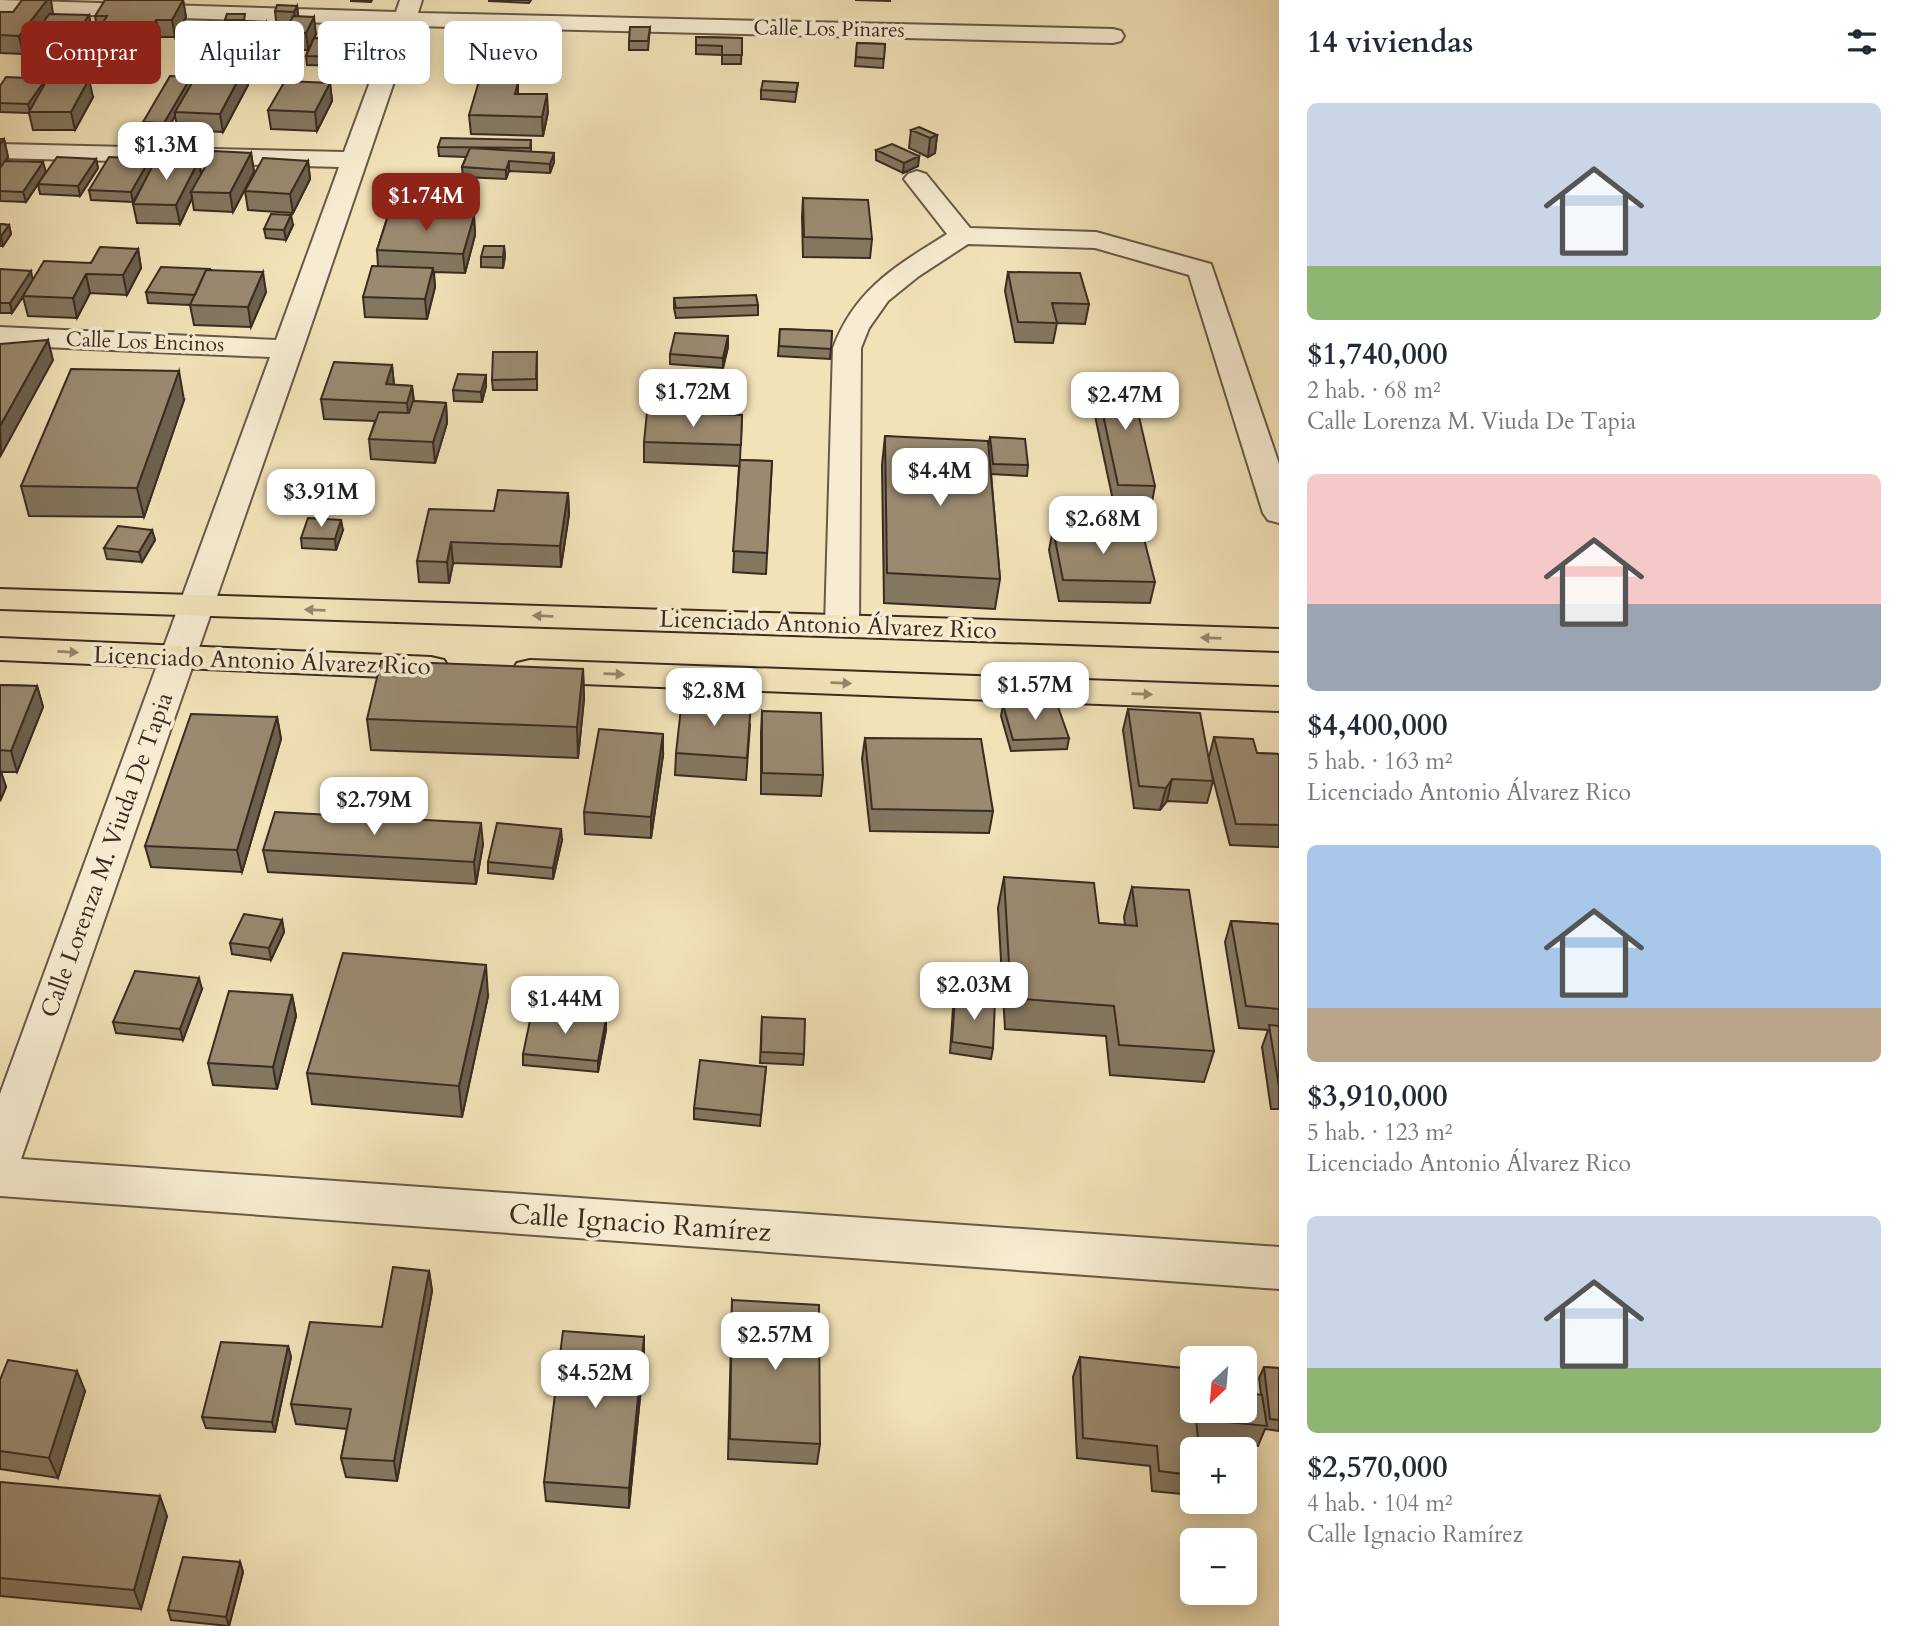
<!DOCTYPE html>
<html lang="es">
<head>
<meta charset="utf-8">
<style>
  :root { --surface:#fff; --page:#f6f6f7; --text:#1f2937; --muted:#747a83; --accent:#8f2418 }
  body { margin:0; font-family:Cardo,serif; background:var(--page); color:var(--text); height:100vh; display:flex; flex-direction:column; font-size:26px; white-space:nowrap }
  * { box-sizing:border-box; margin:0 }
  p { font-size:23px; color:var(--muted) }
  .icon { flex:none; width:38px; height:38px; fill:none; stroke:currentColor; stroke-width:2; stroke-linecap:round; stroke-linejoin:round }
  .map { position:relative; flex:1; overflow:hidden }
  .details { display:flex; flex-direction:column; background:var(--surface); width:630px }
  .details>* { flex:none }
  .guide { position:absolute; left:21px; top:21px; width:665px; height:63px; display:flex; gap:14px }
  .needle { width:46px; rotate:206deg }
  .buttons { position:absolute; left:1180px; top:1346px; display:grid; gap:14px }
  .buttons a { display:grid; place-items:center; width:77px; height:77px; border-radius:10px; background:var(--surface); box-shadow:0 4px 18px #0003; font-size:35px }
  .price { position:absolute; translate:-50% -60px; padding:0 16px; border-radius:14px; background:#fff; color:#222; font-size:23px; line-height:46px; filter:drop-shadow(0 2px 4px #0008) }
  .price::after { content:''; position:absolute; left:50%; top:42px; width:21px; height:16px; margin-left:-10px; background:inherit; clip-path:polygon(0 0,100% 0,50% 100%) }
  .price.active { background:var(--accent); color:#fff }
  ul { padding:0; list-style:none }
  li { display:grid; align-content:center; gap:14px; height:371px; padding:0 28px }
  li span { display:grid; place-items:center; height:217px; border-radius:10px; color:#555 }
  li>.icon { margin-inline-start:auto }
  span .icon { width:126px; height:126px; fill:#fffc; stroke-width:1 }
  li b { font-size:30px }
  h2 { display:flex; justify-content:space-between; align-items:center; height:84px; padding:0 28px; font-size:30px }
  .chip { padding:0 24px; border-radius:10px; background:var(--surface); box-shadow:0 4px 18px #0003; font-size:24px; line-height:63px }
  .chip.active { background:var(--accent); color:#fff }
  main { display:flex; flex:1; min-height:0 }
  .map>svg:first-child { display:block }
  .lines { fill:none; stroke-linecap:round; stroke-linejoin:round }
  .minor-casing { stroke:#685947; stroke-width:4 }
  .major-casing { stroke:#3a2b21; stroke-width:4 }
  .minor { fill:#f7ecd1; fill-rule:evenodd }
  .major { fill:#f2e2b8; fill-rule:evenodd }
  .wall { fill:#847760; stroke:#3a2b21; stroke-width:2 }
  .shaded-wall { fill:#6c614e; stroke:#3a2b21; stroke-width:2 }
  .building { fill:#9a8a70; stroke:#3a2b21; stroke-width:2 }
  .oneway { fill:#96866c }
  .labels { text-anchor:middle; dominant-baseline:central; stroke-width:7; stroke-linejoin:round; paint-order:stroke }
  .far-street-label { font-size:21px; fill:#3a2b21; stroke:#f7ecd1 }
  .street-label { font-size:24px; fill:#3a2b21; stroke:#f7ecd1 }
  .near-street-label { font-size:28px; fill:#3a2b21; stroke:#f7ecd1 }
</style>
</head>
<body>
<main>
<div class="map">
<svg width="1279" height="1626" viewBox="0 0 1279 1626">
  <rect width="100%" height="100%" fill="#f2e2b8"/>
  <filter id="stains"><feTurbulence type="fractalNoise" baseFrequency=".00286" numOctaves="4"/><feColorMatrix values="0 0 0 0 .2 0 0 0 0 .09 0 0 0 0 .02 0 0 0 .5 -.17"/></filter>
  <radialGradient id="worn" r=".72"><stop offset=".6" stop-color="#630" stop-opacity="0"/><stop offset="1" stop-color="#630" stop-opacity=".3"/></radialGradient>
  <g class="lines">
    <g class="minor-casing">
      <path id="minor" d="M0,0l396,12 4,-12h22l-4,13 695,16 8,2 3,5 -3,5 -8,2 -700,-17 -110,323 -282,810 1258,88v42l-1279,-93v-102l270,-737 -270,-12v-18l276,13 63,-173 -339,-9v-14l344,8 47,-127 -391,-13z
        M917,171l9,3 44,54 126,4 115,32 68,200v59l-11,-3 -5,-7 -74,-238 -94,-27 -127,-4 -49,32 -31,25 -19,27 -8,20 -2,277 -5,8 -12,3 -12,-3 -5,-8 8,-277c22,-59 63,-82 114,-114l-43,-55 4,-5z"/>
    </g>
    <g class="major-casing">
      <path id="major" d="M0,589l1279,40v22l-1279,-42z
        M0,638l431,19 13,3 5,8 -5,8 -13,3 -431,-19z
        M530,660l749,27v24l-749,-29 -13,-3 -5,-8 5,-8z"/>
    </g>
    <use href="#minor" class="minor"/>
    <use href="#major" class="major"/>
  </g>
  <path class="wall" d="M183,0l3,17 -11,20h-16l-3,6 -50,-2 -2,-8h-6l-3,-17z
    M351,0h21l-1,2 -20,-1z
    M489,0h42l-2,3 -40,-2z
    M855,0h35v1z
    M297,6l1,10 18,18 -6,12 43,-7 1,10 -9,17 -38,-1 -1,-9 2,-6h-13l1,8 -4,9 -32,-1 -1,-9 28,-8 -2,-17 2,-3h-10l-2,-18z
    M0,12l53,2 38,10 -14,22 -41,-1 -2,-6 -11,15 -23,-1z
    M227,14l19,7 22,18 -7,14 -26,-1 -2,-15h-5l-3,-17z
    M221,27l1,9 -8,18 -26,-1 -1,-9z
    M650,27l-2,23h-19v-9z
    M696,37l46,1 -1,26h-19v-9l-26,-1z
    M857,43l28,1 -2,24 -28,-2z
    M245,67l3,18 -25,47 -45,-2 -3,-14 -9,16h-22l-1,-10 48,-45 1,6z
    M46,79v2l47,16 -18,33h-42l-4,-17 -29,-1v-26z
    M518,82v12l30,18 -5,24 -72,-2 -2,-19z
    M330,83l2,18 -15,30 -46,-2 -3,-19z
    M798,83l-3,19 -34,-3v-9z
    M911,130l26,5 -2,18 -7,4 -19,-9z
    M0,139h4l4,18 -2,4 40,11 -20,30 -26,-1z
    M531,140v12l23,1v9l-4,11 -41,-2 -3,8 -43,-2 -1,-10 4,-10 -27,-1 -1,-9z
    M876,150l43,6 -1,10 -15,7 -27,-13z
    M251,153l3,19 -21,40 -39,-2 -2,-12 -12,26 -43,-1 -4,-19 12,-23 -12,21 -42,-2 -2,-10 61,-31 2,8 47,-7 2,15z
    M96,159l2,9 -18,28 -40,-2 -2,-10z
    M308,161l2,18 -17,34 -45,-3 -3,-19z
    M465,191l1,9 -3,16h11l1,19 -10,38 -31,-1 1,15 -8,32 -62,-2 -2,-20 15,-31 -1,-16 11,-35v-6z
    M803,198l69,41 -2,19 -67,-1 -1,-40z
    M0,224l9,1 2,9 -8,12h-3z
    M293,225l-7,15 -20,-2 -2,-9z
    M504,246l1,10 -2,12 -22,-1v-10z
    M138,249l3,19 -14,27 -37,-2 -13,25 -49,-2 -5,-19 -11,16h-12v-44l33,10z
    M211,270l55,22 -15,35 -57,-2 -4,-20 -42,-2 -2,-11z
    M1008,272l81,32 -4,20 -28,-1 -4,20 -38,-1 -10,-51z
    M674,298l84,7v10l-82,3 -2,-10z
    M780,329l52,2 -2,28 -52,-3z
    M728,336v11l-5,21 -53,-4v-10z
    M537,352v38h-44l-1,-10z
    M392,365l2,20 18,1 2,15 32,2 1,20 -12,40 -64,-4 -2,-20 6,-18 -51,-2 -3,-20z
    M486,375v11l-4,16 -28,-1 -1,-11z
    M1095,377l60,109 -4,21 -37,-2 -23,-108z
    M184,400l-40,117 -115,-1 -8,-30z
    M742,415l-2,45 32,1 -6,113 -33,-2 6,-106 -95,-4v-20z
    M885,436l103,11 2,-10 38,28 -1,11 -36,-2 9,105 -5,30 -111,-6 -2,-138z
    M568,493l1,21 -8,53 -108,-4 -4,20 -30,-1 -2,-21 77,-50z
    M1053,529l102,53 -5,21 -91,-2 -10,-51z
    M152,530l3,10 -13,22 -35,-3 -3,-11z
    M343,530l-7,20 -34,-2 -1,-10z
    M583,669l1,30 -6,59 -207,-8 -4,-31z
    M0,685l37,1 6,21 -26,65h-16l5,15 -6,14z
    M1003,705l66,33 -2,11 -56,2 -10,-35z
    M1128,709l81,48 5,-20 43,16 22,1v93l-49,-2 -19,-75 2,11 -6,22 -40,-2 -7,9 -26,-2 -11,-78z
    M762,711l61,64 -2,21 -60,-2v-61z
    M277,717l4,22 -39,133 -91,-5 -6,-21z
    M750,725l-4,55 -71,-5 1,-22z
    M865,738l128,73 -4,22 -119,-2 -8,-72z
    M663,755l-12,83 -66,-4 -1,-22z
    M562,840l-9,39 -65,-6v-11z
    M483,844l-7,40 -208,-12 -5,-22z
    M1004,877l95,46 26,2 -1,-8 8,-30 82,164 -10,31 -94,-7 -4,-39 -101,-7 -7,-121z
    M282,920l2,12 -13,28 -39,-6 -2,-11z
    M1231,921l48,3v185h-8l-9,-62 6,-17 -29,-2 -14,-86z
    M202,989l-19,51 -67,-7 -3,-11z
    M292,995l4,21 -19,73 -64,-4 -5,-22z
    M488,996l-26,121 -150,-13 -5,-31z
    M955,997l38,51 -2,11 -41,-6 3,-45z
    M762,1017l42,37 -1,11 -43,-2z
    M606,1030l-8,42 -75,-7v-11z
    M766,1067l-6,59 -66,-7v-11z
    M429,1271l3,20 -35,190 -51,-4 -5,-19 6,-29 -51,-5 -5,-20 91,-77z
    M732,1300l88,144 -3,20 -89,-5z
    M644,1337v20l-15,151 -83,-7 -2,-19z
    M288,1346l3,11 -16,75 -69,-4 -4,-11z
    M1080,1357l112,53 69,-15 -2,-17 5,-11 15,1v63l-14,-2 -7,17 -60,-6 -6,9v46l-40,-4 -2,-25 -73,-8 -4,-81z
    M0,1380l85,11 -27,87 -58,-9z
    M0,1482l167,34 -26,93 -141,-13z
    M240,1562l3,10 -14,54 -58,-6 -3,-10z"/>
  <path class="shaded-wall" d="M47,0h4l2,14 -19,22v3l-11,15 -4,-18z
    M183,0l3,17 -11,20 -3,-17z
    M297,6l2,17 -2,6 -3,-17z
    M89,15l2,9 -14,22 -2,-9z
    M314,17l2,17 -8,16 -2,-17z
    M156,20l3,17 -3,6 -3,-18z
    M266,22l2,17 -7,14 -3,-18z
    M221,27l1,9 -8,18 -1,-9z
    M353,39l1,10 -9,17 -1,-9z
    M295,49l1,9 -4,9 -1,-9z
    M245,67l3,18 -25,47 -3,-18z
    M191,77l1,9 -17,26v4l-9,16 -2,-9z
    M46,79l2,9 -18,24 -2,-8z
    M89,79l4,18 -18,33 -4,-18z
    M330,83l2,18 -15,30 -2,-19z
    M547,94l1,18 -5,24 -1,-19z
    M937,135l-2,18 -7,4 2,-19z
    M4,139l4,18 -8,13v-25z
    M251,153l3,19 -21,40 -3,-19z
    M554,153v9l-4,11v-9z
    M919,156l-1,10 -15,7 1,-10z
    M96,159l2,9 -18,28 -2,-10z
    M150,159l2,10 -19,33 -2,-10z
    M199,160l3,19 -11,13 1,6 -12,26 -4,-19z
    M308,161l2,18 -17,34 -3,-19z
    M509,161v10l-3,8v-9z
    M43,162l3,10 -20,30 -3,-10z
    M465,191l1,9 -4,20 -1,-10z
    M291,215l2,10 -7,15 -2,-10z
    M474,216l1,19 -10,38 -2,-19z
    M9,225l2,9 -8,12 -2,-10z
    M504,246l1,10 -2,12v-11z
    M138,249l3,19 -14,27 -4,-20z
    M433,268l2,19 -8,32 -2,-20z
    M31,271l2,10 -21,32 -2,-10z
    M263,272l3,20 -15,35 -3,-20z
    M86,274l4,19 -13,25 -4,-20z
    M728,336v11l-5,21v-10z
    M48,340l5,20 -52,95 -1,-29z
    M392,365l2,20 -8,-1z
    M179,371l5,29 -40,117 -7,-29z
    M486,375v11l-4,16 -1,-10z
    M412,386l2,20 -5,17 -2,-20z
    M446,403l1,20 -12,40 -2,-21z
    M568,493l1,21 -8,53 -1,-21z
    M341,520l2,10 -7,20 -1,-11z
    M152,530l3,10 -13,22 -3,-10z
    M451,542l2,21 -4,20 -2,-21z
    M583,669l1,30 -6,59 -1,-31z
    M37,686l6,21 -26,65 -6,-21z
    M277,717l4,22 -39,133 -5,-22z
    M663,734v21l-12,83v-21z
    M0,769l6,18 -6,14z
    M1172,779l-5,22 -7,9 6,-22z
    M481,823l2,21 -7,40 -2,-22z
    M561,829l1,11 -9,39v-11z
    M282,920l2,12 -13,28 -2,-12z
    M486,965l2,31 -26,121 -3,-31z
    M199,978l3,11 -19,51 -3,-11z
    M292,995l4,21 -19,73 -4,-22z
    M606,1019v11l-8,42v-11z
    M429,1271l3,20 -35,190 -3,-20z
    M644,1337v20l-15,151v-20z
    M288,1346l3,11 -16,75 -3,-10z
    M77,1371l8,20 -27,87 -9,-20z
    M160,1496l7,20 -26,93 -7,-19z
    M240,1562l3,10 -14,54 -3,-9z"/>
  <path class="building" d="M22,0h25l-28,36 -19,-1v-23h13z
    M105,0h78l-11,20h-16l-3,5 -51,-1 5,-8h-12z
    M277,5l20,1 -3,6 -19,-1z
    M49,14l40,1 -14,22 -41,-1z
    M227,14h18l-1,6h-19z
    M293,16l21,1 -8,16 -21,-1z
    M241,21l25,1 -8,13 -26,-1z
    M195,27h26l-8,18 -26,-1z
    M630,27h20l-2,14h-19z
    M696,37l46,1v17h-20v-9l-26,-1z
    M314,38l39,1 -9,18 -38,-1z
    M857,43l28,1 -1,15 -28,-2z
    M264,48l31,1 -4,9 -32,-1z
    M202,66l43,1 -25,47 -45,-2z
    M170,76l21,1 -27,46 -21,-1z
    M6,77l40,2 -18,25 -28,-1v-17z
    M48,78l41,1 -18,33h-42z
    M285,81l45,2 -15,29 -47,-2z
    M479,81l39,1 -3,12h32l-5,23 -73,-2z
    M763,81l35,2 -2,9 -35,-2z
    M919,127l18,8 -7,3 -19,-8z
    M441,138l90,2 -1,8 -92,-1z
    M892,144l27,12 -15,7 -28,-13z
    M470,148l84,5 -4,11 -41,-3 -3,9 -44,-3z
    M214,151l37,2 -21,40 -39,-1z
    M57,157l39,2 -18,27 -40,-2z
    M109,157l41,2 -19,33 -42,-2z
    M263,158l45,3 -18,33 -45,-3z
    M156,159l43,1 -23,45 -43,-1z
    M5,161l38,1 -20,30 -23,-1v-23z
    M393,190l72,1 -4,19 -73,-1z
    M803,198l65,2 4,39 -68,-2z
    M389,213l85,3 -11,38 -86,-4z
    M271,214l20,1 -7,15 -20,-1z
    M0,224l9,1 -8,11h-1z
    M484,246h20l-1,11h-22z
    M100,247l38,2 -15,26 -37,-1 -13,24 -50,-2 21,-35 47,2z
    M372,266l61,2 -8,31 -62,-2z
    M161,267l49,2v1h-4l-11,25 -49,-3z
    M0,269l31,2 -21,32h-10z
    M206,270l57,2 -15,35 -58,-2z
    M1008,272l72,1 9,31 -37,-1 5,20 -39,-1z
    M756,295l2,10 -82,3 -2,-10z
    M780,329l52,2 -1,18 -52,-3z
    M675,333l53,3 -5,22 -53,-4z
    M48,340l-48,86v-82z
    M493,352h44l-1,27 -44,1z
    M334,362l58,3 -6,19 26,2 -5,17 -86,-4z
    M71,369l108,2 -42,117 -116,-2z
    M458,374l28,1 -5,17 -28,-2z
    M1095,377l35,1 25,108 -37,-1z
    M413,401l33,2 -13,39 -64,-3 10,-27 30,1z
    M647,412l95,3 -1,30 -97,-3z
    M885,436l103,5 12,138 -113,-6z
    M990,437l35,2 3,26 -35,-1z
    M740,460l32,1 -5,92 -34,-2z
    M498,490l70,3 -8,53 -109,-4 -4,20 -30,-1 12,-52 65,2z
    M308,518l33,2 -6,19 -34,-1z
    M118,526l34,4 -13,22 -35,-4z
    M1053,529l89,2 13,51 -92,-2z
    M381,661l202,8 -6,58 -210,-8z
    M0,685l37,1 -26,65 -11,-1z
    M682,699l69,4 -4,55 -71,-5z
    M1057,704l12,34 -56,2 -10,-35z
    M1128,709l72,4 13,68 -41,-2 -6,9 -27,-2z
    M762,711l59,2 2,62 -61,-2z
    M191,714l86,3 -40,133 -92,-4z
    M599,729l64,5 -12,83 -67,-5z
    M1214,737l39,2 4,14 22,1v71l-43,-1z
    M865,738l116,1 12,72 -121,-2z
    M275,812l206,11 -7,39 -211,-12z
    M497,823l64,6 -8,39 -65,-6z
    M1004,877l90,6 5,40 38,3 -5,-39 57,3 25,161 -95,-6 -5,-39 -103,-8z
    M244,914l38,6 -13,28 -39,-5z
    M1231,921l48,3v85l-33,-3z
    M343,953l143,12 -27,121 -152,-13z
    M135,971l64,7 -19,51 -67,-7z
    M229,991l63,4 -19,72 -65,-4z
    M955,997l40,4 -2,47 -41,-6z
    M532,1011l74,8 -8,42 -75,-7z
    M762,1017l43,2 -1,35 -43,-2z
    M1269,1025l10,1v61z
    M700,1060l66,7 -5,48 -67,-7z
    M393,1267l36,4 -35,190 -53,-3 10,-49 -60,-5 19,-82 72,5z
    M732,1300l87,5 1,139 -90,-5z
    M563,1331l81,6 -15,151 -85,-6z
    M221,1342l67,4 -16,76 -70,-5z
    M1080,1357l112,12v41h52v-18l18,3 5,31 -71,-7 3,30h-7v26l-33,-4 -2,-25 -74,-8z
    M8,1360l69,11 -28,87 -49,-7v-71z
    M1264,1367l15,1v52l-9,-1z
    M0,1482l160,14 -26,94 -134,-12z
    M183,1557l57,5 -14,55 -58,-7z"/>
  <defs><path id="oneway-solid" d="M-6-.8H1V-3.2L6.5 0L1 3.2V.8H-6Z" transform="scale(1.75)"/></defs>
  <g class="oneway">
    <use href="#oneway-solid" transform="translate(315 610) rotate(-178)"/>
    <use href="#oneway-solid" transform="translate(543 616) rotate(-178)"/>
    <use href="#oneway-solid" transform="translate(1211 638) rotate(-178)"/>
    <use href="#oneway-solid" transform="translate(68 652) rotate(3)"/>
    <use href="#oneway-solid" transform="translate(614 674) rotate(2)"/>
    <use href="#oneway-solid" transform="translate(841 683) rotate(2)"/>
    <use href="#oneway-solid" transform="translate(1142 694) rotate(2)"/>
  </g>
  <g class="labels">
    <g class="far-street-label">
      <text transform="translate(829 29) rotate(1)">Calle Los Pinares</text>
      <text transform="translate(145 342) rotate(2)">Calle Los Encinos</text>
    </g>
    <g class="street-label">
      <text transform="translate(828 625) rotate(2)">Licenciado Antonio Álvarez Rico</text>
      <text transform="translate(262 661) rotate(2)">Licenciado Antonio Álvarez Rico</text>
      <text transform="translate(107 855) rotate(-70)">Calle Lorenza M. Viuda De Tapia</text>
    </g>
    <g class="near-street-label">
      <text transform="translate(640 1223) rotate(4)">Calle Ignacio Ramírez</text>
    </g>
  </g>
  <rect width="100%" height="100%" filter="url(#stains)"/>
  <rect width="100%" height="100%" fill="url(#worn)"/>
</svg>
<div class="buttons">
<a><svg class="needle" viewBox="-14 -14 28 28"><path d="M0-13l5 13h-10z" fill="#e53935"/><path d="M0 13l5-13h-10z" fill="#747a83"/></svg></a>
<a>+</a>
<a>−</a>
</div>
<b class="price" style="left:166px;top:182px">$1.3M</b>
<b class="price active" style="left:426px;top:233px">$1.74M</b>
<b class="price" style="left:693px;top:429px">$1.72M</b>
<b class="price" style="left:1125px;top:432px">$2.47M</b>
<b class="price" style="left:940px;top:508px">$4.4M</b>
<b class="price" style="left:321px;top:529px">$3.91M</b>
<b class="price" style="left:1103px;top:556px">$2.68M</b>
<b class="price" style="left:1035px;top:722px">$1.57M</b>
<b class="price" style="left:714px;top:728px">$2.8M</b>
<b class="price" style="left:374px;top:837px">$2.79M</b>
<b class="price" style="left:974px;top:1022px">$2.03M</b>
<b class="price" style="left:565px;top:1036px">$1.44M</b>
<b class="price" style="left:775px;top:1372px">$2.57M</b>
<b class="price" style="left:595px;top:1410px">$4.52M</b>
<div class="guide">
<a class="chip active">Comprar</a>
<a class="chip">Alquilar</a>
<a class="chip">Filtros</a>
<a class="chip">Nuevo</a>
</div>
</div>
<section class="details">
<h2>14 viviendas<svg class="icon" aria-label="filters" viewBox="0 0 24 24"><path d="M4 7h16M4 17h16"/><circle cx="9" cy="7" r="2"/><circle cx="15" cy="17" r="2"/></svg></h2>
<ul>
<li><span style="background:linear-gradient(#c9d6e8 75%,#8fb573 0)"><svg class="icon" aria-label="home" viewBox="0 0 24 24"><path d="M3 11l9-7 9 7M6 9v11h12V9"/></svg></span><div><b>$1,740,000</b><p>2 hab. · 68 m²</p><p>Calle Lorenza M. Viuda De Tapia</p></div></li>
<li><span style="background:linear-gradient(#f6c9c9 60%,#9aa5b1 0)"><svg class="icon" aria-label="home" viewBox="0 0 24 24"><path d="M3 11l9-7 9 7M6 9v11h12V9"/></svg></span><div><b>$4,400,000</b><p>5 hab. · 163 m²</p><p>Licenciado Antonio Álvarez Rico</p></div></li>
<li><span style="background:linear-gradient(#a9c7e8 75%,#b9a48a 0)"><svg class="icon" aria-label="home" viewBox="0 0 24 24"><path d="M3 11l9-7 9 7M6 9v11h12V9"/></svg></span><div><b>$3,910,000</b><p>5 hab. · 123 m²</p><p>Licenciado Antonio Álvarez Rico</p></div></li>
<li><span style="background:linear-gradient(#c9d6e8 70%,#8fb573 0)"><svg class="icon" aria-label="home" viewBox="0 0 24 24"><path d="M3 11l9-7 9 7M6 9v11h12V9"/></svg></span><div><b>$2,570,000</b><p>4 hab. · 104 m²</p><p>Calle Ignacio Ramírez</p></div></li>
</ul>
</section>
</main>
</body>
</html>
